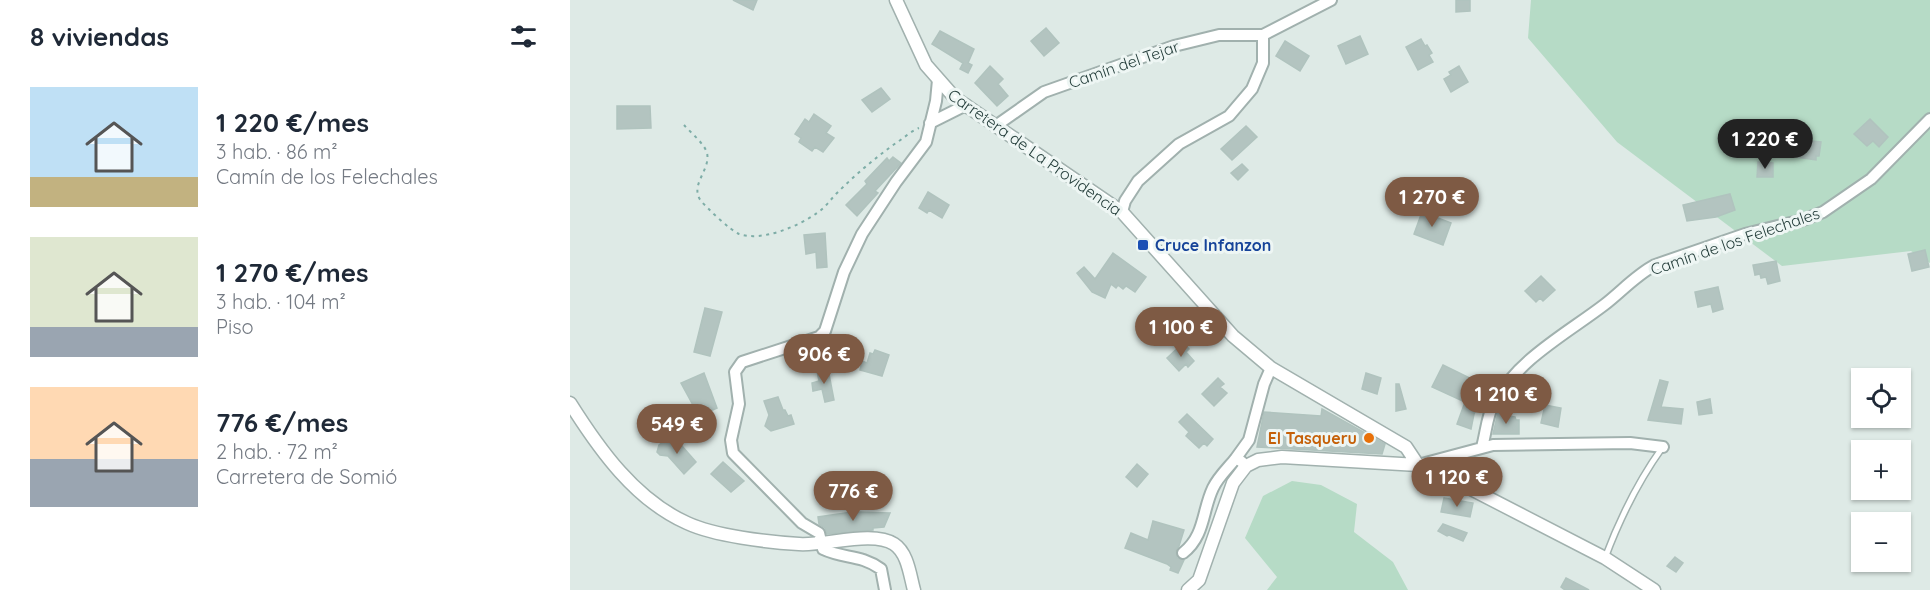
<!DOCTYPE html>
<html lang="es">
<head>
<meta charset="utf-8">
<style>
  :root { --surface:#fff; --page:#f6f6f7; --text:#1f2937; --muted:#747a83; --accent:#7e5a44 }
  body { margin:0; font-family:Quicksand,sans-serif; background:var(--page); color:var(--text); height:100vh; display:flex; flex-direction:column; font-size:22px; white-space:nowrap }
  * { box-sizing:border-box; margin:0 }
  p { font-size:20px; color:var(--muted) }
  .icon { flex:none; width:33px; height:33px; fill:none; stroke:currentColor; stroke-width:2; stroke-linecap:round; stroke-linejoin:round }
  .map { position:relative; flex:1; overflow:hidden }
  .side { display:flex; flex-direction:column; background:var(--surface); width:570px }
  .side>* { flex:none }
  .buttons { position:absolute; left:1281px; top:368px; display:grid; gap:12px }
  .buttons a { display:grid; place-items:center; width:60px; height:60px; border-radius:0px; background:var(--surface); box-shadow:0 2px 4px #0004; font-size:30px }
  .price { position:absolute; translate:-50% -51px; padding:0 14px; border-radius:21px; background:var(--accent); color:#fff; font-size:20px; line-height:39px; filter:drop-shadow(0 2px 3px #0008) }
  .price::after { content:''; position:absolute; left:50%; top:36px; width:18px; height:14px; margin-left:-9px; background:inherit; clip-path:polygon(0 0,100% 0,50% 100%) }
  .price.selected { background:#222; color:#fff }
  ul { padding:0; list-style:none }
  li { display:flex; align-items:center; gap:18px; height:150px; padding:0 30px }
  li span { display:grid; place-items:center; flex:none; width:168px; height:120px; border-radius:0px; color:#555 }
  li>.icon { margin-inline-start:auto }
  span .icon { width:72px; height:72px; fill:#fffc; stroke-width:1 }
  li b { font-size:26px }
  h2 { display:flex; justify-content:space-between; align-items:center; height:72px; padding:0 30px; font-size:26px }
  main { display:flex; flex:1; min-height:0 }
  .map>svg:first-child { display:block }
  .green { fill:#b6dbc6 }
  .building { fill:#b3c4c0; stroke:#b0c3be; stroke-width:1.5 }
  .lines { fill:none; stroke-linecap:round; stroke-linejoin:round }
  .service-casing { stroke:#a1b1ae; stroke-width:8 }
  .minor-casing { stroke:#a1b1ae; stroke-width:14 }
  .tertiary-casing { stroke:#a1b1ae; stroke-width:15 }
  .path { stroke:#7eada7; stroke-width:2; stroke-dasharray:3 4.5; stroke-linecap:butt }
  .service { stroke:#fff; stroke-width:5 }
  .minor { stroke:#fff; stroke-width:10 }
  .tertiary { stroke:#fff; stroke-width:12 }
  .transit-dot { fill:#1a4fb4; stroke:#eef6f4; stroke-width:2 }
  .food-dot { fill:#e8710a; stroke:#eef6f4; stroke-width:2 }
  .labels { text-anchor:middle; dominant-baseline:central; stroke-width:6; stroke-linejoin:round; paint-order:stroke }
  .street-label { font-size:16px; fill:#1f3936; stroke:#eef6f4 }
  .transit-label { font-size:16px; font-weight:bold; fill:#164399; stroke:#eef6f4; text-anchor:start }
  .food-label { font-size:16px; font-weight:bold; fill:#c56008; stroke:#eef6f4; text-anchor:end }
</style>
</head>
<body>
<main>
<section class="side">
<h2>8 viviendas<svg class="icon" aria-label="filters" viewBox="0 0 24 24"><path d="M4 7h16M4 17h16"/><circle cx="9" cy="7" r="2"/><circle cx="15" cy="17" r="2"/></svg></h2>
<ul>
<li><span style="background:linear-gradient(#bfe0f5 75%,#c2b280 0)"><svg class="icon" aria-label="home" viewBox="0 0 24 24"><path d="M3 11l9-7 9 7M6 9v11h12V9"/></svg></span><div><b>1 220 €/mes</b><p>3 hab. · 86 m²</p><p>Camín de los Felechales</p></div></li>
<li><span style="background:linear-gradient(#dfe7d0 75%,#9aa5b1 0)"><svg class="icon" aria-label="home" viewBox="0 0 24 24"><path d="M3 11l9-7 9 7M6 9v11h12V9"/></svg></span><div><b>1 270 €/mes</b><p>3 hab. · 104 m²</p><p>Piso</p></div></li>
<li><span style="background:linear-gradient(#ffd9b3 60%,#9aa5b1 0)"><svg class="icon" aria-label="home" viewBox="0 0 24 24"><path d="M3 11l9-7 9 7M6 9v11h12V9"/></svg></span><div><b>776 €/mes</b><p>2 hab. · 72 m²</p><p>Carretera de Somió</p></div></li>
</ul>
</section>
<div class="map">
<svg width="1360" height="590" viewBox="0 0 1360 590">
  <rect width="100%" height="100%" fill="#deeae6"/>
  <path class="green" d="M961,0h399v263l-19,-12 -129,15 -165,-124 -89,-104z
    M722,481l29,4 36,19 -3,28 39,30 15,28h-141l10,-13 -32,-39 18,-42z"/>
  <path class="building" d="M163,0h24l-4,10z
    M886,0h14v11l-14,1z
    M476,28l13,15 -15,13 -13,-15z
    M370,31l34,18 -6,14 4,2 -4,8 -8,-4 3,-6 -31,-19z
    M790,36l8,18 -22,10 -8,-18z
    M851,39l4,7 2,-1 5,8 -3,2 4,7 -15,8 -12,-23z
    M715,41l24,15 -9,15 -24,-15z
    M420,66l13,13 -5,5 10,12 -11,10 -22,-23z
    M889,66l9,16 -17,10 -7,-13 7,-4 -2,-3z
    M311,88l9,11 -18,13 -10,-12z
    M47,106h33l1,22 -34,1z
    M244,114l17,12 -5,7 8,5 -11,14 -8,-5 -3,4 -13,-9 2,-4 -6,-4 10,-15 4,3z
    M1300,119l18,18 -9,10 -6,-6 -6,5 -13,-12z
    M676,126l11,11 -25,23 -11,-11z
    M1232,140l19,2 -2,14h-3v4l-20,-3 1,-12h4z
    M323,157l8,6 -26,28 3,2 -21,23 -11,-11 21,-21 -2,-3 22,-23 2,3z
    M1188,162l15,1v14h-16z
    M672,164l6,6 -10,10 -7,-7z
    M358,192l21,13 -7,13 -13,-8 -2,3 -8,-5z
    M1160,194l5,16 -19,7 -29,4 -4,-16z
    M852,212l29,11 -8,22 -29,-11z
    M255,233l2,34 -10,1 -1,-16 -10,2 -2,-19z
    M1355,250l4,17 -17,4 -4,-17z
    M543,253l33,24 -11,15 -9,-6 -3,3 -5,-4 -2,3 -5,-4 -6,14 -13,-6 -15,-19 7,-6 11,12z
    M1206,261l4,20 -12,3 -2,-7 -5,1 -1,-4 -5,1 -2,-10z
    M971,276l14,14 -12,11 -3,-3 -4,4 -11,-11z
    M1148,287l5,22 -10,3 -2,-8 -13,3 -3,-15z
    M135,308l17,4 -12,44 -16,-4z
    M613,343l6,6 -3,3 8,9 -6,6 -2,-3 -7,7 -12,-13z
    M305,350l14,5 -7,21 -22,-6 2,-9 5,2 3,-10 3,1z
    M873,365l35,17 -4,9 9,5 -9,18 -3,15 -14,-5 8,-22 -33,-15z
    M258,369l6,31 -9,2 -3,-13 -9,2 -1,-8 7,-2 -2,-10z
    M134,373l13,35 -18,8 -18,-33z
    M796,373l15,5 -4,16 -15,-5z
    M648,378l6,6 -4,3 7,6 -13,13 -12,-12z
    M1090,380l8,2 -7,25 22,2 -2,15 -33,-4z
    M826,384h3l7,25 -10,2z
    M208,397l5,13h2l3,6 3,-1 3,9 -23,7 -6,-5 4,-11 -5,-14z
    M1140,399l2,14 -13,2 -2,-13z
    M975,405l16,3 -3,19 -17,-4z
    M752,409l63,35 -3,10 -125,-7 7,-35 57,4z
    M928,412l10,1v3l7,1 1,3h3v14h-26z
    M617,414l26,25 -6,7 -3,-3 -5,5 -13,-12 3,-4 -10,-10z
    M97,439l4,5 5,-5 20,23 -12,12 -16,-18 -8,-1 -3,-3 2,-7z
    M153,462l21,19 -13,11 -20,-18z
    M567,464l11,10 -11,13 -11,-10z
    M874,498l29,5 -3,14 -29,-5z
    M282,512h3l35,1 -6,14 -11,1v2l-46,4 -2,-6 -6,-4 -1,-7z
    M583,521l31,9 -5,16 -3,5 1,7 7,2 -6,13 -8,-3 1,-3 -4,-3 -42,-16 6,-15 17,7z
    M873,524l24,9 -4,8 -14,-6 -2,1 -9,-5z
    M1105,557l8,6 -7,9 -9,-6z
    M996,578l23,12h-24l-4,-3z"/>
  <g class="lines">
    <g class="service-casing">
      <path id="service" d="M1035,558c15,-40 32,-75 57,-110"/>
    </g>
    <g class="minor-casing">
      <path id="minor" d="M360,123l36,-18
        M427,125l47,-33 130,-46 45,-11h44
        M552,212l3,-11 13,-20 41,-37 50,-28 23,-27 11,-26v-28l68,-35
        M912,447c4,-14 5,-32 12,-44 24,-44 72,-69 110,-98 17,-13 32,-30 51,-40l90,-31 58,-14 20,-8 48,-33 59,-60
        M672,462l-6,-4 13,-18 15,-56 7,-16
        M848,465l75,-20 137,-2 33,4
        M613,553c22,-17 19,-42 30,-65 5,-11 16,-21 23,-30
        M315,590l-4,-21c-21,-15 -37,-10 -58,-20l-4,-16 -17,-10 -69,-70 -2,-13 8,-36 -4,-32 7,-10 77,-25 6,-6 19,-59 18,-38 34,-52 30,-40 10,-41 2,-21"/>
    </g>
    <g class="tertiary-casing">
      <path id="tertiary" d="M326,0l30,65 29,33 167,114 111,124 38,32 135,79 12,18
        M0,403c29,46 65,97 117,120 28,13 80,19 112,21 26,2 74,-14 95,0 14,9 16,32 20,46
        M618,590l11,-10 34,-97 13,-17 12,-6 24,-3 136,8 24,9 163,84 49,32"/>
    </g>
    <path class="path" d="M114,125c7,8 20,18 23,28 4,17 -18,32 -6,48 7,8 29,29 38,33 23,8 60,-8 78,-21 8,-5 13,-13 20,-20 18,-18 38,-35 59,-50 8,-5 15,-12 23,-15"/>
    <use href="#service" class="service"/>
    <use href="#minor" class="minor"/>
    <use href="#tertiary" class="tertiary"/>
  </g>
  <rect class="transit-dot" x="567" y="239" width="12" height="12" rx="3"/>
  <circle class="food-dot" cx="799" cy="438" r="6"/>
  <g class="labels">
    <g class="street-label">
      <text transform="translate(554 64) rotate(-19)">Camín del Tejar</text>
      <text transform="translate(465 152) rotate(35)">Carretera de La Providencia</text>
      <text transform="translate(1165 241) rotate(-19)">Camín de los Felechales</text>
    </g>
    <g class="transit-label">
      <text x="585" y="245">Cruce Infanzon</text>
    </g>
    <g class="food-label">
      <text x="787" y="438">El Tasqueru</text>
    </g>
  </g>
</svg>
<div class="buttons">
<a><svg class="icon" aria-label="locate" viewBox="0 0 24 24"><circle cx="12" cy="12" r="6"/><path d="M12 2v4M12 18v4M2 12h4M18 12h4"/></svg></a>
<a>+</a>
<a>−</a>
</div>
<b class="price selected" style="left:1195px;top:170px">1 220 €</b>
<b class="price" style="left:862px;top:228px">1 270 €</b>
<b class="price" style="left:611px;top:358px">1 100 €</b>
<b class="price" style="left:254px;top:385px">906 €</b>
<b class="price" style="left:936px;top:425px">1 210 €</b>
<b class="price" style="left:107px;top:455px">549 €</b>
<b class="price" style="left:887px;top:508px">1 120 €</b>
<b class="price" style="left:283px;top:522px">776 €</b>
</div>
</main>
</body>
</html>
